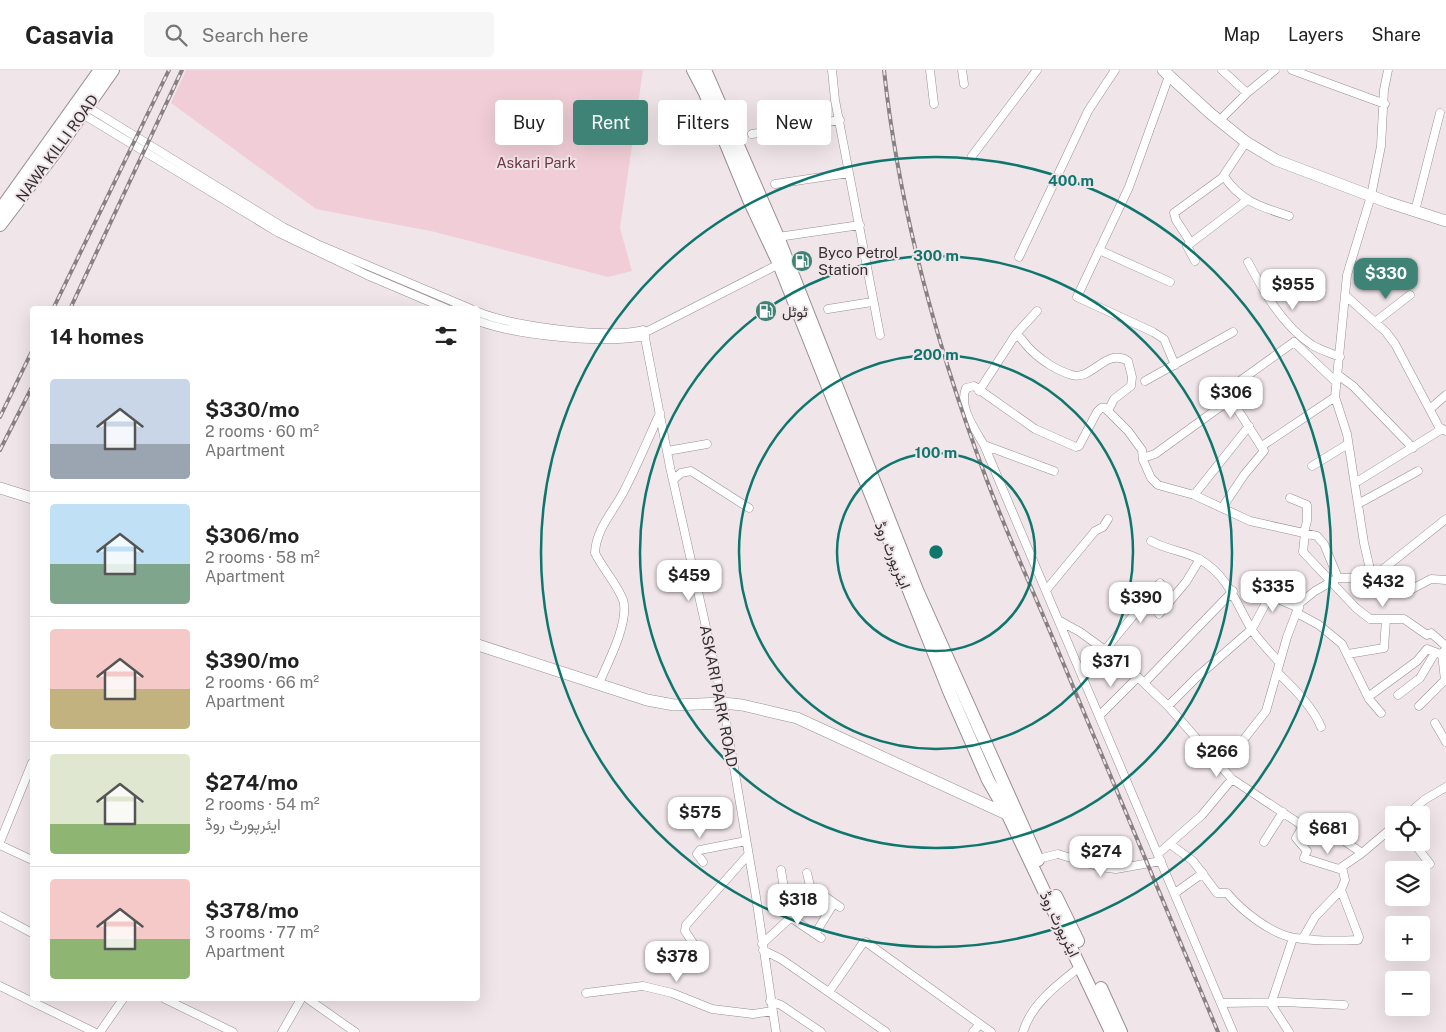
<!DOCTYPE html>
<html lang="en">
<head>
<meta charset="utf-8">
<style>
  :root { --surface:#fff; --page:#f6f6f6; --text:#222; --muted:#767676; --line:#e0e0e0; --accent:#3f8377 }
  body { margin:0; font-family:"Public Sans",Vazirmatn,sans-serif; background:var(--page); color:var(--text); height:100vh; display:flex; flex-direction:column; font-size:19px; white-space:nowrap }
  * { box-sizing:border-box; margin:0 }
  p { font-size:16px; color:var(--muted) }
  .icon { flex:none; width:28px; height:28px; fill:none; stroke:currentColor; stroke-width:2; stroke-linecap:round; stroke-linejoin:round }
  .map { position:relative; flex:1; overflow:hidden }
  .panel { position:absolute; left:30px; top:236px; width:450px; height:695px; display:flex; flex-direction:column; background:var(--surface); border-radius:5px; box-shadow:0 5px 20px #0002 }
  .panel>* { flex:none }
  .guide { position:absolute; left:495px; top:30px; width:475px; height:45px; display:flex; gap:10px }
  .fabs { position:absolute; left:1385px; top:736px; display:grid; gap:10px }
  .fabs a { display:grid; place-items:center; width:45px; height:45px; border-radius:5px; background:var(--surface); box-shadow:0 5px 20px #0002; font-size:25px }
  .price { position:absolute; translate:-50% -42px; padding:0 11px; border-radius:10px; background:#fff; color:#222; font-size:16px; line-height:32px; filter:drop-shadow(0 1px 2px #0008) }
  .price::after { content:''; position:absolute; left:50%; top:30px; width:15px; height:11px; margin-left:-8px; background:inherit; clip-path:polygon(0 0,100% 0,50% 100%) }
  .price.current { background:var(--accent); color:#fff }
  ul { padding:0; list-style:none }
  li { display:flex; align-items:center; gap:15px; height:125px; padding:0 20px }
  li+li { border-top:1px solid var(--line) }
  li span { display:grid; place-items:center; flex:none; width:140px; height:100px; border-radius:5px; color:#555 }
  li>.icon { margin-inline-start:auto }
  span .icon { width:60px; height:60px; fill:#fffc; stroke-width:1 }
  li b { font-size:21px }
  h2 { display:flex; justify-content:space-between; align-items:center; height:60px; padding:0 20px; font-size:21px }
  .chip { padding:0 18px; border-radius:5px; background:var(--surface); box-shadow:0 5px 20px #0002; font-size:18px; line-height:45px }
  .chip.current { background:var(--accent); color:#fff }
  header { display:flex; align-items:center; gap:30px; box-sizing:border-box; height:70px; padding:0 25px; background:var(--surface); border-bottom:1px solid var(--line) }
  header strong { font-size:24px }
  nav { display:flex; gap:28px; margin-inline-start:auto; font-size:18px }
  .search { width:350px; height:45px; background:var(--page); display:flex; align-items:center; gap:12px; box-sizing:border-box; padding:0 18px; border-radius:5px; color:var(--muted); font-size:19px }
  .map>svg:first-child { display:block }
  .green { fill:#f1ced7 }
  .lines { fill:none; stroke-linecap:round; stroke-linejoin:round }
  .street-casing { stroke:#988e91; stroke-width:9 }
  .secondary-casing { stroke:#988e91; stroke-width:12 }
  .primary-casing { stroke:#988e91; stroke-width:14 }
  .street { stroke:#fff; stroke-width:8 }
  .secondary { stroke:#fff; stroke-width:11 }
  .primary { stroke:#fff; stroke-width:12 }
  .rail-casing { stroke:#888183; stroke-width:4 }
  .rail { stroke:#f0e5e8; stroke-width:2; stroke-dasharray:5.5; stroke-linecap:butt }
  .ring { fill:none; stroke:#0f766e; stroke-width:2.5 }
  .labels { text-anchor:middle; dominant-baseline:central; stroke-width:4; stroke-linejoin:round; paint-order:stroke }
  .street-label { font-size:15px; fill:#332f30; stroke:#f0e5e8 }
  .park-label { font-size:15px; fill:#74374b; stroke:#f0e5e8 }
  .poi-label { font-size:15px; fill:#332f30; stroke:#f0e5e8; text-anchor:start }
  .centre { fill:#0f766e; stroke:#f0e5e8; stroke-width:2.5 }
  .ring-label { font-size:15px; text-anchor:middle; font-weight:bold; fill:#0f766e; stroke:#f0e5e8; stroke-width:4; stroke-linejoin:round; paint-order:stroke }
</style>
</head>
<body>
<header>
<strong>Casavia</strong>
<div class="search"><svg class="icon" aria-label="search" viewBox="0 0 24 24"><circle cx="10" cy="10" r="6"/><path d="M15 15l6 6"/></svg>Search here</div>
<nav><a>Map</a><a>Layers</a><a>Share</a></nav>
</header>
<div class="map">
<svg width="1446" height="962" viewBox="0 0 1446 962">
  <rect width="100%" height="100%" fill="#f0e5e8"/>
  <path class="green" d="M186,0h457l-23,158 12,43 -24,6 -173,-45 -119,-23 -145,-106z"/>
  <g class="lines">
    <g class="street-casing">
      <path id="street" d="M832,0l3,30 45,235
        M930,0l4,34
        M962,0l2,14
        M1222,0l25,23
        M1292,0l93,34
        M1388,0l-4,20 -3,56 -10,50 -24,79 -12,122 12,37 17,109 8,35 74,-59
        M1169,6l-40,111 -52,110 76,35 11,7 11,26
        M86,36l197,121 36,18 152,64
        M79,42l200,121 88,42 80,34
        M1219,51l28,-28 28,-23
        M752,64l88,-14
        M972,86l65,-86
        M1224,106c16,25 37,31 65,40
        M775,114l74,-11
        M1415,141l25,-98
        M778,167l82,-12
        M1191,173l-15,-23 -2,-7 48,-35 24,-36
        M1099,180l71,32
        M1019,187l69,-146 27,-41
        M1195,191l-8,-15 59,-45
        M1248,192c16,30 34,63 64,83 8,5 19,8 28,12
        M1345,225l41,37 9,12 44,83 7,4
        M828,239l44,-7
        M478,242c34,14 130,27 165,18l1,3
        M478,251c41,15 124,23 167,15
        M1375,252l35,-27
        M1016,264c7,5 10,12 16,17 10,10 26,20 40,24 20,6 34,-28 56,-14l4,16 -1,9 -17,13 -6,12
        M1338,305l15,11 60,62
        M1145,311l88,-49
        M1237,313l57,-41 42,40
        M979,321l37,-57 21,-23
        M1430,339l16,-14
        M984,375l249,587
        M1262,376l73,-49
        M667,381l40,-7
        M1143,388l12,-4 65,-47 13,-5 31,49 -20,24 -22,33
        M1312,396l36,-22
        M1054,401l-70,-26c-9,-16 -26,-38 -18,-57l8,-2 61,43 41,18 3,-1 18,-34 4,-4h4l23,23 14,19 1,10 8,18 7,7 36,10 56,26 67,15 7,8 14,34
        M673,410l8,-7 10,-2 58,37
        M1355,413l87,-54
        M1194,425l55,-69
        M1290,428l17,7v16l-3,12
        M1358,434l60,-33
        M1305,463l-2,19 53,56 14,11h34l23,16 4,-2 15,13
        M1151,471c15,9 35,10 50,19 29,18 35,44 51,70 8,12 18,22 27,32
        M1047,519l48,-58 8,-4 5,-8
        M1297,543l22,12 23,19 27,55 12,14
        M1159,544l27,-32 14,-23
        M1060,551l20,11 44,32 44,42 64,73 71,47 37,12 22,15 32,-27
        M1105,580l55,-67
        M1348,584l36,-6 2,-28
        M1278,603c15,14 36,36 43,54
        M1144,613l89,-92
        M598,615c9,-20 32,-64 25,-85 -6,-16 -20,-31 -28,-47 1,-24 18,-41 29,-62 13,-25 24,-52 36,-78
        M1398,625l22,-17 15,-25
        M1368,627l49,-36 10,-12 13,5 6,-4
        M1168,636l29,-29 55,-48 16,-30 8,-1 23,10
        M1419,636l26,-26 -3,-26
        M1100,645l38,-38
        M1435,653l11,19
        M1223,696l43,-55 21,-74 13,-34 15,-12 23,-13h34l34,12 6,-1 19,-10 15,1
        M1407,745l17,-15 22,-13
        M1303,756l-7,12 11,13 -3,7 35,11 23,-16
        M0,772l32,-79
        M1264,772l19,-30
        M1413,772l17,22
        M1170,774l23,17 24,32h10c15,18 44,41 68,45 20,3 43,3 63,2l1,-3 -18,-47 4,-10 -3,-13
        M0,775l32,15
        M1158,784l44,-39 30,-36
        M1038,789l20,-5 42,13 16,2 45,-8
        M703,792l-6,-8 3,-4 46,-9
        M781,800l8,49
        M807,803l3,13 30,21
        M1175,823l28,-20
        M0,846l32,17
        M790,847l31,21
        M815,864l19,-31
        M1303,868l12,-21 26,-27
        M762,874l27,-25 22,-32
        M763,880l18,9 105,73
        M669,887l5,-3 18,-1 2,-4 -1,-6 -8,-12 1,-6 62,-70
        M0,916l94,46
        M829,922l34,-49 3,-1 125,90
        M586,923l57,-7 29,7 40,16 41,5 19,-3
        M165,929l68,33
        M308,929l47,33
        M770,931l11,4 40,27
        M1221,933l63,-1 60,3
        M100,962l23,-33
        M282,962l19,-33
        M776,962l-20,-135 -33,-194 -53,-236 -26,-134 135,-69
        M973,962l7,-8
        M1023,962c8,-28 35,-48 58,-66
        M1289,962l-18,-28 22,-66"/>
    </g>
    <g class="secondary-casing">
      <path id="secondary" d="M1163,0l48,44 35,28 30,18 111,42 59,19
        M0,418l32,10
        M478,575l169,55 27,5 49,-2 19,2 55,13 216,99"/>
    </g>
    <g class="primary-casing">
      <path id="primary" d="M693,0l12,23 44,107 30,64 170,427 39,89 20,35 103,217
        M705,0l73,167 139,353 121,270
        M0,140l100,-140
        M0,155l57,-75 56,-80
        M1056,826l22,45
        M1101,918l20,44"/>
    </g>
    <use href="#street" class="street"/>
    <use href="#secondary" class="secondary"/>
    <use href="#primary" class="primary"/>
    <g class="rail-casing">
      <path id="rail" d="M884,0c15,139 53,277 102,408 22,59 49,117 73,175 53,127 106,253 159,379
        M53,239l116,-239
        M70,239l112,-239
        M0,347l32,-66
        M0,380l32,-63"/>
    </g>
    <use href="#rail" class="rail"/>
  </g>
  <g class="ring">
    <circle cx="936" cy="482" r="99"/>
    <circle cx="936" cy="482" r="197"/>
    <circle cx="936" cy="482" r="296"/>
    <circle cx="936" cy="482" r="395"/>
  </g>
  <defs>
    <g id="fuel-disc" transform="scale(1.125)"><circle r="9.5" fill="#3f8377" stroke="#f0e5e8"/><path d="M-5.5-6h7V0h2V4h1.3V-2.5L3-4.5l.8-.8L6-3V5H2.5V1h-1V6h-7ZM-4.2-4.7v3.2H.2V-4.7Z" fill="#fff"/></g>
  </defs>
  <g fill-rule="evenodd">
    <use href="#fuel-disc" x="802" y="191"/>
    <use href="#fuel-disc" x="766" y="241"/>
  </g>
  <g class="labels">
    <g class="street-label">
      <text transform="translate(57 78) rotate(-54)">NAWA KILLI ROAD</text>
      <text transform="translate(893 485) rotate(68)">ایئرپورٹ روڈ</text>
      <text transform="translate(719 626) rotate(79)">ASKARI PARK ROAD</text>
      <text transform="translate(1060 854) rotate(64)">ایئرپورٹ روڈ</text>
    </g>
    <g class="park-label">
      <text x="536" y="92">Askari Park</text>
    </g>
    <g class="poi-label">
      <text x="818" y="182">Byco Petrol<tspan x="818" dy="17">Station</tspan></text>
      <text x="782" y="241">ٹوٹل</text>
    </g>
  </g>
  <circle cx="936" cy="482" r="8" class="centre"/>
  <g class="ring-label">
    <text x="1071" y="116">400 m</text>
    <text x="936" y="191">300 m</text>
    <text x="936" y="290">200 m</text>
    <text x="936" y="388">100 m</text>
  </g>
</svg>
<div class="fabs">
<a><svg class="icon" aria-label="locate" viewBox="0 0 24 24"><circle cx="12" cy="12" r="6"/><path d="M12 2v4M12 18v4M2 12h4M18 12h4"/></svg></a>
<a><svg class="icon" aria-label="layers" viewBox="0 0 24 24"><path d="M12 4l9 5-9 5-9-5zM3 14l9 5 9-5"/></svg></a>
<a>+</a>
<a>−</a>
</div>
<b class="price current" style="left:1386px;top:230px">$330</b>
<b class="price" style="left:1293px;top:241px">$955</b>
<b class="price" style="left:1231px;top:349px">$306</b>
<b class="price" style="left:689px;top:532px">$459</b>
<b class="price" style="left:1383px;top:538px">$432</b>
<b class="price" style="left:1273px;top:543px">$335</b>
<b class="price" style="left:1141px;top:554px">$390</b>
<b class="price" style="left:1111px;top:618px">$371</b>
<b class="price" style="left:1217px;top:708px">$266</b>
<b class="price" style="left:700px;top:769px">$575</b>
<b class="price" style="left:1328px;top:785px">$681</b>
<b class="price" style="left:1101px;top:808px">$274</b>
<b class="price" style="left:798px;top:856px">$318</b>
<b class="price" style="left:677px;top:913px">$378</b>
<div class="guide">
<a class="chip">Buy</a>
<a class="chip current">Rent</a>
<a class="chip">Filters</a>
<a class="chip">New</a>
</div>
<section class="panel">
<h2>14 homes<svg class="icon" aria-label="filters" viewBox="0 0 24 24"><path d="M4 7h16M4 17h16"/><circle cx="9" cy="7" r="2"/><circle cx="15" cy="17" r="2"/></svg></h2>
<ul>
<li><span style="background:linear-gradient(#c9d6e8 65%,#9aa5b1 0)"><svg class="icon" aria-label="home" viewBox="0 0 24 24"><path d="M3 11l9-7 9 7M6 9v11h12V9"/></svg></span><div><b>$330/mo</b><p>2 rooms · 60 m²</p><p>Apartment</p></div></li>
<li><span style="background:linear-gradient(#bfe0f5 60%,#7fa58c 0)"><svg class="icon" aria-label="home" viewBox="0 0 24 24"><path d="M3 11l9-7 9 7M6 9v11h12V9"/></svg></span><div><b>$306/mo</b><p>2 rooms · 58 m²</p><p>Apartment</p></div></li>
<li><span style="background:linear-gradient(#f6c9c9 60%,#c2b280 0)"><svg class="icon" aria-label="home" viewBox="0 0 24 24"><path d="M3 11l9-7 9 7M6 9v11h12V9"/></svg></span><div><b>$390/mo</b><p>2 rooms · 66 m²</p><p>Apartment</p></div></li>
<li><span style="background:linear-gradient(#dfe7d0 70%,#8fb573 0)"><svg class="icon" aria-label="home" viewBox="0 0 24 24"><path d="M3 11l9-7 9 7M6 9v11h12V9"/></svg></span><div><b>$274/mo</b><p>2 rooms · 54 m²</p><p>ایئرپورٹ روڈ</p></div></li>
<li><span style="background:linear-gradient(#f6c9c9 60%,#8fb573 0)"><svg class="icon" aria-label="home" viewBox="0 0 24 24"><path d="M3 11l9-7 9 7M6 9v11h12V9"/></svg></span><div><b>$378/mo</b><p>3 rooms · 77 m²</p><p>Apartment</p></div></li>
</ul>
</section>
</div>
</body>
</html>
